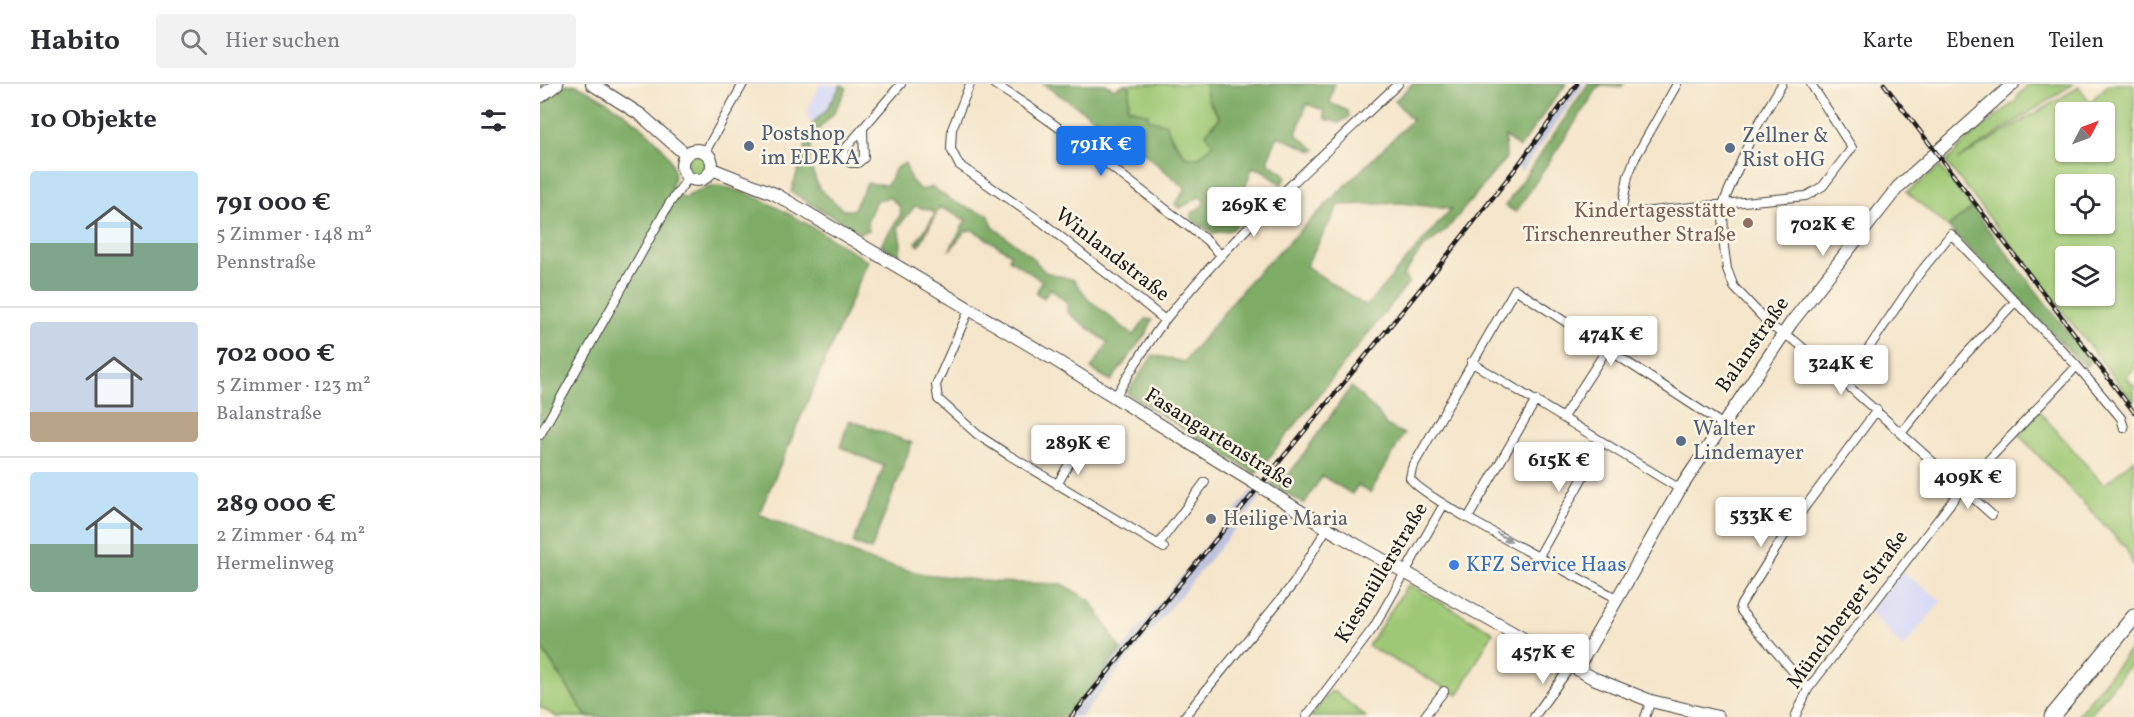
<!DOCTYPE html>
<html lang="de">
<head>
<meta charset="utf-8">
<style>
  :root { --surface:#fff; --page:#f2f2f3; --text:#2b2b33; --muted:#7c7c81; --line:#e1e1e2; --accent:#1a73e8 }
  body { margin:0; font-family:Vollkorn,serif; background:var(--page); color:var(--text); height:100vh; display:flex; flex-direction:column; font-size:22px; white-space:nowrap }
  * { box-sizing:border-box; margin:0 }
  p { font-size:20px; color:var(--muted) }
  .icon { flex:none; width:33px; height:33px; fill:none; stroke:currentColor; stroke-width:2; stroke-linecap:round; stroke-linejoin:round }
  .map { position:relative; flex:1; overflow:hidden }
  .details { display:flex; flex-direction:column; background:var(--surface); width:540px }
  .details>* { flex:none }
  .needle { width:39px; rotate:49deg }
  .controls { position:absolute; left:1515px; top:18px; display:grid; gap:12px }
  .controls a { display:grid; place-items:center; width:60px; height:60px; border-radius:6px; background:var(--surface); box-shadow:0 2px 4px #0004; font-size:30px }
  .price { position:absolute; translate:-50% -51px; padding:0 14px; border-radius:6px; background:#fff; color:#222; font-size:20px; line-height:39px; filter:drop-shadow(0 2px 3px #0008) }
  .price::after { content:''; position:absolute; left:50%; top:36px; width:18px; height:14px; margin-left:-9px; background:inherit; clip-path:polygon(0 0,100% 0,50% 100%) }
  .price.active { background:var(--accent); color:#fff }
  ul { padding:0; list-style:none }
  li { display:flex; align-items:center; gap:18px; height:150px; padding:0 30px }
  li+li { border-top:2px solid var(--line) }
  li span { display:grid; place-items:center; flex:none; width:168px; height:120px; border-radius:6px; color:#555 }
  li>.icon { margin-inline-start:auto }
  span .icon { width:72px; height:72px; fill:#fffc; stroke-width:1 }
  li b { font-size:26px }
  h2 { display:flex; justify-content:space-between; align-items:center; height:72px; padding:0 30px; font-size:26px }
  header { display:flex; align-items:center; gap:36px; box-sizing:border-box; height:84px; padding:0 30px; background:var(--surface); border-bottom:2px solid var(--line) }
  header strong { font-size:28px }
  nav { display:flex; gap:33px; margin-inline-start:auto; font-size:21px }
  .search { width:420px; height:54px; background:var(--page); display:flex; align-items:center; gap:15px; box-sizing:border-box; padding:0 21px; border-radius:6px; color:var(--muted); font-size:22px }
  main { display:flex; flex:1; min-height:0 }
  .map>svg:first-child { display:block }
  .built { fill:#d5d8f9 }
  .industrial { fill:#bdc3de }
  .green { fill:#9ec874; stroke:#5d7248; stroke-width:1.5; fill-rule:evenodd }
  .forest { fill:#7eac66; stroke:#4d6441; stroke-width:1.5; fill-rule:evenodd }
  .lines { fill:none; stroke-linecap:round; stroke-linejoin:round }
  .street-casing { stroke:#3d3a36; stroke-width:10 }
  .secondary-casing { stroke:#3d3a36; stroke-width:14 }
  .highway-casing { stroke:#3d3a36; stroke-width:17 }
  .street { stroke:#fff; stroke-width:8 }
  .secondary { stroke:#fff; stroke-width:12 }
  .highway { stroke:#fff; stroke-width:15 }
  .rail-casing { stroke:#1c1c1c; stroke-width:4.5 }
  .rail { stroke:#fcf5e5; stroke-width:2; stroke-dasharray:7; stroke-linecap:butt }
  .secondary-bridge-casing { stroke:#3d3a36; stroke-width:14; stroke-linecap:butt }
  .secondary-bridge { stroke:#fff; stroke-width:12 }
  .oneway { fill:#999 }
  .service-dot { fill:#5c6f8a; stroke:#fcf5e5; stroke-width:2 }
  .education-dot { fill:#8d6e63; stroke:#fcf5e5; stroke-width:2 }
  .worship-dot { fill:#6b7280; stroke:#fcf5e5; stroke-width:2 }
  .shop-dot { fill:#3f7fe0; stroke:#fcf5e5; stroke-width:2 }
  .labels { text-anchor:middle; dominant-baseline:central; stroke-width:5; stroke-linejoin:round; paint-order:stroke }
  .service-label { font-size:21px; fill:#4e5e75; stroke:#fcf5e5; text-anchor:start }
  .education-label { font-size:21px; fill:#785e54; stroke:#fcf5e5; text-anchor:end }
  .street-label { font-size:21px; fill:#1c1c1c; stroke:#fcf5e5 }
  .worship-label { font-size:21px; fill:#5b616d; stroke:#fcf5e5; text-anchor:start }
  .shop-label { font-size:21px; fill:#366cbe; stroke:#fcf5e5; text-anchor:start }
</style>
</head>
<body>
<header>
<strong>Habito</strong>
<div class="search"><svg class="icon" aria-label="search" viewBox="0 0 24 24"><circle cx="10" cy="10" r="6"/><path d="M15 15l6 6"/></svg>Hier suchen</div>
<nav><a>Karte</a><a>Ebenen</a><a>Teilen</a></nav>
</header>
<main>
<section class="details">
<h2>10 Objekte<svg class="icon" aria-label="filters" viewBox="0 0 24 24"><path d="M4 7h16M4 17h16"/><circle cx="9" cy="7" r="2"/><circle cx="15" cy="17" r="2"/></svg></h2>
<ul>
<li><span style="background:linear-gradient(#bfe0f5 60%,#7fa58c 0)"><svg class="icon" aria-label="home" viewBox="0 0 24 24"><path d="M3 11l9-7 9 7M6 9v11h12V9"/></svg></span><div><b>791 000 €</b><p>5 Zimmer · 148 m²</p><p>Pennstraße</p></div></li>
<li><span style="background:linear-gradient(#c9d6e8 75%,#b9a48a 0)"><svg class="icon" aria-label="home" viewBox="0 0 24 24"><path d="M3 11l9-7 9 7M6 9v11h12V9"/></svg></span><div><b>702 000 €</b><p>5 Zimmer · 123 m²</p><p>Balanstraße</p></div></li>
<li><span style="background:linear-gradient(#bfe0f5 60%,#7fa58c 0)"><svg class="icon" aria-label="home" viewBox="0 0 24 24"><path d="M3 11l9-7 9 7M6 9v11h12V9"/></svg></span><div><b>289 000 €</b><p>2 Zimmer · 64 m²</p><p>Hermelinweg</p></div></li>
</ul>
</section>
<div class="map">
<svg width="1594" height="633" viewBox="0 0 1594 633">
  <rect width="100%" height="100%" fill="#fcf5e5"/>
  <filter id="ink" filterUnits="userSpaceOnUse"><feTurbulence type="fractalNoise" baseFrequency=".0167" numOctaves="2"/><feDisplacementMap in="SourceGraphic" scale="12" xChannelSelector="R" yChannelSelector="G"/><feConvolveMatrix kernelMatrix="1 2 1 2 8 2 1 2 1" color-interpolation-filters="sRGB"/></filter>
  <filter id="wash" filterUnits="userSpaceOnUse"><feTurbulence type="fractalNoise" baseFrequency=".008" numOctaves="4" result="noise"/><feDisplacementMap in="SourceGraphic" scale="24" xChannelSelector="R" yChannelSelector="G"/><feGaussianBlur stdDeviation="1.35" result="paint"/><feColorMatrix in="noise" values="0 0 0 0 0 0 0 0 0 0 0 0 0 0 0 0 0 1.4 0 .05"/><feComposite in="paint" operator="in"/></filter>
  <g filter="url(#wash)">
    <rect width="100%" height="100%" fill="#f5e5ca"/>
    <path class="built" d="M280,0l21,1 -14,24 -14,14 -6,-4 2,-7 -2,-1z
      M1362,487l39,30 -38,47 -33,-36z"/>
    <path class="industrial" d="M1035,0h9l-62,87 -7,-5z
      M711,407l10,6 -180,220h-15z"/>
    <path class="green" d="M584,0h81l3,16 12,19 -10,7 4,20 -15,11h-13l-18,-26 -34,-22 -6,-1 2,-21z
      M1489,0h44l-116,76 122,-73 11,15 19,-18h23l2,2v283l-8,8 8,9v17l-188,-241 21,-22 51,-41 -1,-2zM1526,28h38v40h-38zM1526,100h38v40h-38zM1526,172h38v40h-38z
      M147 80a11 11 0 1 1 22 0a11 11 0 1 1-22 0Z
      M1400,83l32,41 -24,19 -41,-35z
      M1499,327l65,74 30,-26v108l-8,-19 -108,-114z
      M870,501l83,47 -35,63 -90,-49 39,-60z
      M1594,561v15l-46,57h-12z
      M0,562l47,71h-30l-17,-10z
      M790,608h5l31,25h-55z"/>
    <path class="forest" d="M0,0c11,0 27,0 37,1 28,13 114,65 94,102l14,12c7,-7 19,-12 29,-13 36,-1 121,55 154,75l-109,253 115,48 50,12 70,8 68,2 29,17 30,49 -55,67h-479l-47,-72z
      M503,0h63l8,5 10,-5 6,3 -2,21 20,6v5l19,5 4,14 15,19h13l14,-12 -7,-12 14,-15 -12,-18 -3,-16h129l-4,19 18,8 1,6 -10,6 -14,-4 -2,-9 -16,-6 -11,30 20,16 -4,1 -34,-15 -10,23 2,5 15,10 1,4 -5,6 -19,-14 -9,-3 -13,33 13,10 -22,20 -18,3 -21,-13 -1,-6 12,-9 1,-5 -5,-3 -19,11 -5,-4 11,-15 -49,-42z
      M872,0h154l-47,64 -14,-12 1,22 -59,71 -26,21 -18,26 6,6 -153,192 -129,-81 26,-38 31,7 67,-83 161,-159 -17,-19zM861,119l50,6 -85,97 -60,-40 33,-61z
      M1048,0h36l-3,3 -22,-1 -83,126 -11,-6z
      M301,1l6,3 -14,26 -21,22 -3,27 10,25 24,22h10l14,-27 20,2 9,-17 9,-5 6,17 9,10 13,-3c14,13 37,23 55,27l5,13 37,28 15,17 29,8 15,20 44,35 13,-16 6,1 -5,12 -36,49 -20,-12 17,-26 -41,-31v-9l-17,-15 -6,10 -8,-5 6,-12 -33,-22 2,-5 -38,-24 -8,1 -16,20 17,-31 -26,-13 -21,39 -3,-3 19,-28 -3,-4 -17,-5 -17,21 3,17 -2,12 -18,-11 20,-31 -2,-8 -9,-8 -14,2 -9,22 2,8 -9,3 -69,-41 22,-69 14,-14z
      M1432,124l119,154 -6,5 -137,-140z
      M811,303l28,27 7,11 18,9 -34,59 -12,-8 -6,9 -30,-18 -18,28 -33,-20 8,-10 9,2z
      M309,336l63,23 -41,107 -18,-7 31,-77 -44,-19z"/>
  </g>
  <g filter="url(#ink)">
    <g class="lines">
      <g class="street-casing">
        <path id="street" d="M430,0l-18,45 -1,20 8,16 83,57 123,98
          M454,0c74,46 141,103 211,155l16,16
          M1137,0l-42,74 -7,18 -7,38 185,-18 17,-10 29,-38 -41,-64
          M1242,0l-29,49 -30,71 1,43 3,22 7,18 38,40 23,14 50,42 147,132
          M323,46l1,28 -6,5h-8l-6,-6 1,-8 56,-65
          M165,68l38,-68
          M429,226l-33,75 2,14 40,36 29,19 157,94
          M931,278l209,127
          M1305,299l74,-109 32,-40 126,132 44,52 3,10
          M575,313c17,-27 34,-58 55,-83 68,-84 150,-156 228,-230
          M1023,333l44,-68
          M1362,348l64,-78 49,-52
          M0,351l129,-231 20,-27
          M517,401l18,-32
          M928,434l68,-118
          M618,461l47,-63
          M999,472l63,-113
          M1076,514c-32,-18 -195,-99 -206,-120l2,-10 103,-179 207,135
          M1268,605l-67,-78 -1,-5 47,-75 90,-121
          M644,633l110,-134 33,-55
          M766,633l68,-90 70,-123
          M884,633l20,-26
          M994,633l37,-51
          M1105,633l6,-16
          M1255,633l13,-28 155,-202 114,-121"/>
      </g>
      <g class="secondary-casing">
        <path id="secondary" d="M52,0l49,31 45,40
          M0,13l17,-13
          M142 81a15 15 0 1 1 30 0a15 15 0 1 1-30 0Z
          M172,85l63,25 29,17 251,149 201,124
          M726,406l71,44 256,144 58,23 67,16
          M1037,585l103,-180 111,-166 107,-136 115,-103"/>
      </g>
      <g class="highway-casing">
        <path id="highway" d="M1512,633l82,-100"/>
      </g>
      <use href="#street" class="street"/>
      <use href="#secondary" class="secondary"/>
      <use href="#highway" class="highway"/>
      <g class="rail-casing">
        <path id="rail" d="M1344,0l250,328
          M531,633l364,-446 81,-103 61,-84"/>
      </g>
      <use href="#rail" class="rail"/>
      <g class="secondary-bridge-casing">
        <path id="secondary-bridge" d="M716,400l10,6"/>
      </g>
      <use href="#secondary-bridge" class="secondary-bridge"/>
    </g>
    <defs><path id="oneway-solid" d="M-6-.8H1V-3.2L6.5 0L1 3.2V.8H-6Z" transform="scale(1.5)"/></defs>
    <use class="oneway" href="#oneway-solid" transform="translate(964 453) rotate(29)"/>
  </g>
  <g class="service-dot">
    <circle cx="209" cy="62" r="6"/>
    <circle cx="1190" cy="64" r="6"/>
    <circle cx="1141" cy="357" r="6"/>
  </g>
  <circle class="education-dot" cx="1208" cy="139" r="6"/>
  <circle class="worship-dot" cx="671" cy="435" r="6"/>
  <circle class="shop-dot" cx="914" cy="481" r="6"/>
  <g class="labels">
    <g class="service-label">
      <text x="221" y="50">Postshop<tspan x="221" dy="24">im EDEKA</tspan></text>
      <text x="1202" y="52">Zellner &amp;<tspan x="1202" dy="24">Rist oHG</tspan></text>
      <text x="1153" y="345">Walter<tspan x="1153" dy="24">Lindemayer</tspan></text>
    </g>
    <g class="education-label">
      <text x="1196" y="127">Kindertagesstätte<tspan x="1196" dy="24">Tirschenreuther Straße</tspan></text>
    </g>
    <g class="street-label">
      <text transform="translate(572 171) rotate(38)">Winlandstraße</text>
      <text transform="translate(1213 261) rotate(-55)">Balanstraße</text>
      <text transform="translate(679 355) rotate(32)">Fasangartenstraße</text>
      <text transform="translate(842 489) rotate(-59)">Kiesmüllerstraße</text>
      <text transform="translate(1308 526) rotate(-54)">Münchberger Straße</text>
    </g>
    <g class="worship-label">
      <text x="683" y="435">Heilige Maria</text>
    </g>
    <g class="shop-label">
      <text x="926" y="481">KFZ Service Haas</text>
    </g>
  </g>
</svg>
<div class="controls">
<a><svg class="needle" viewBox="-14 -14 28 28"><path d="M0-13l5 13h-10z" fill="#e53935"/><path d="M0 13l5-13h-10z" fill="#7c7c81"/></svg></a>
<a><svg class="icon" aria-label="locate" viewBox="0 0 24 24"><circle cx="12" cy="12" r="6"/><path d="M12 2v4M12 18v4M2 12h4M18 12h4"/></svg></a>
<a><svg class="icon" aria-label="layers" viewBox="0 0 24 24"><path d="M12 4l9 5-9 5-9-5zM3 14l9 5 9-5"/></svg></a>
</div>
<b class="price active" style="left:561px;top:93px">791K €</b>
<b class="price" style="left:714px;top:154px">269K €</b>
<b class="price" style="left:1283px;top:173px">702K €</b>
<b class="price" style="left:1071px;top:283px">474K €</b>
<b class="price" style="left:1301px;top:312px">324K €</b>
<b class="price" style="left:538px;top:392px">289K €</b>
<b class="price" style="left:1019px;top:409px">615K €</b>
<b class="price" style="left:1428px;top:426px">409K €</b>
<b class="price" style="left:1221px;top:464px">533K €</b>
<b class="price" style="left:1003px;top:601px">457K €</b>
</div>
</main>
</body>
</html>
